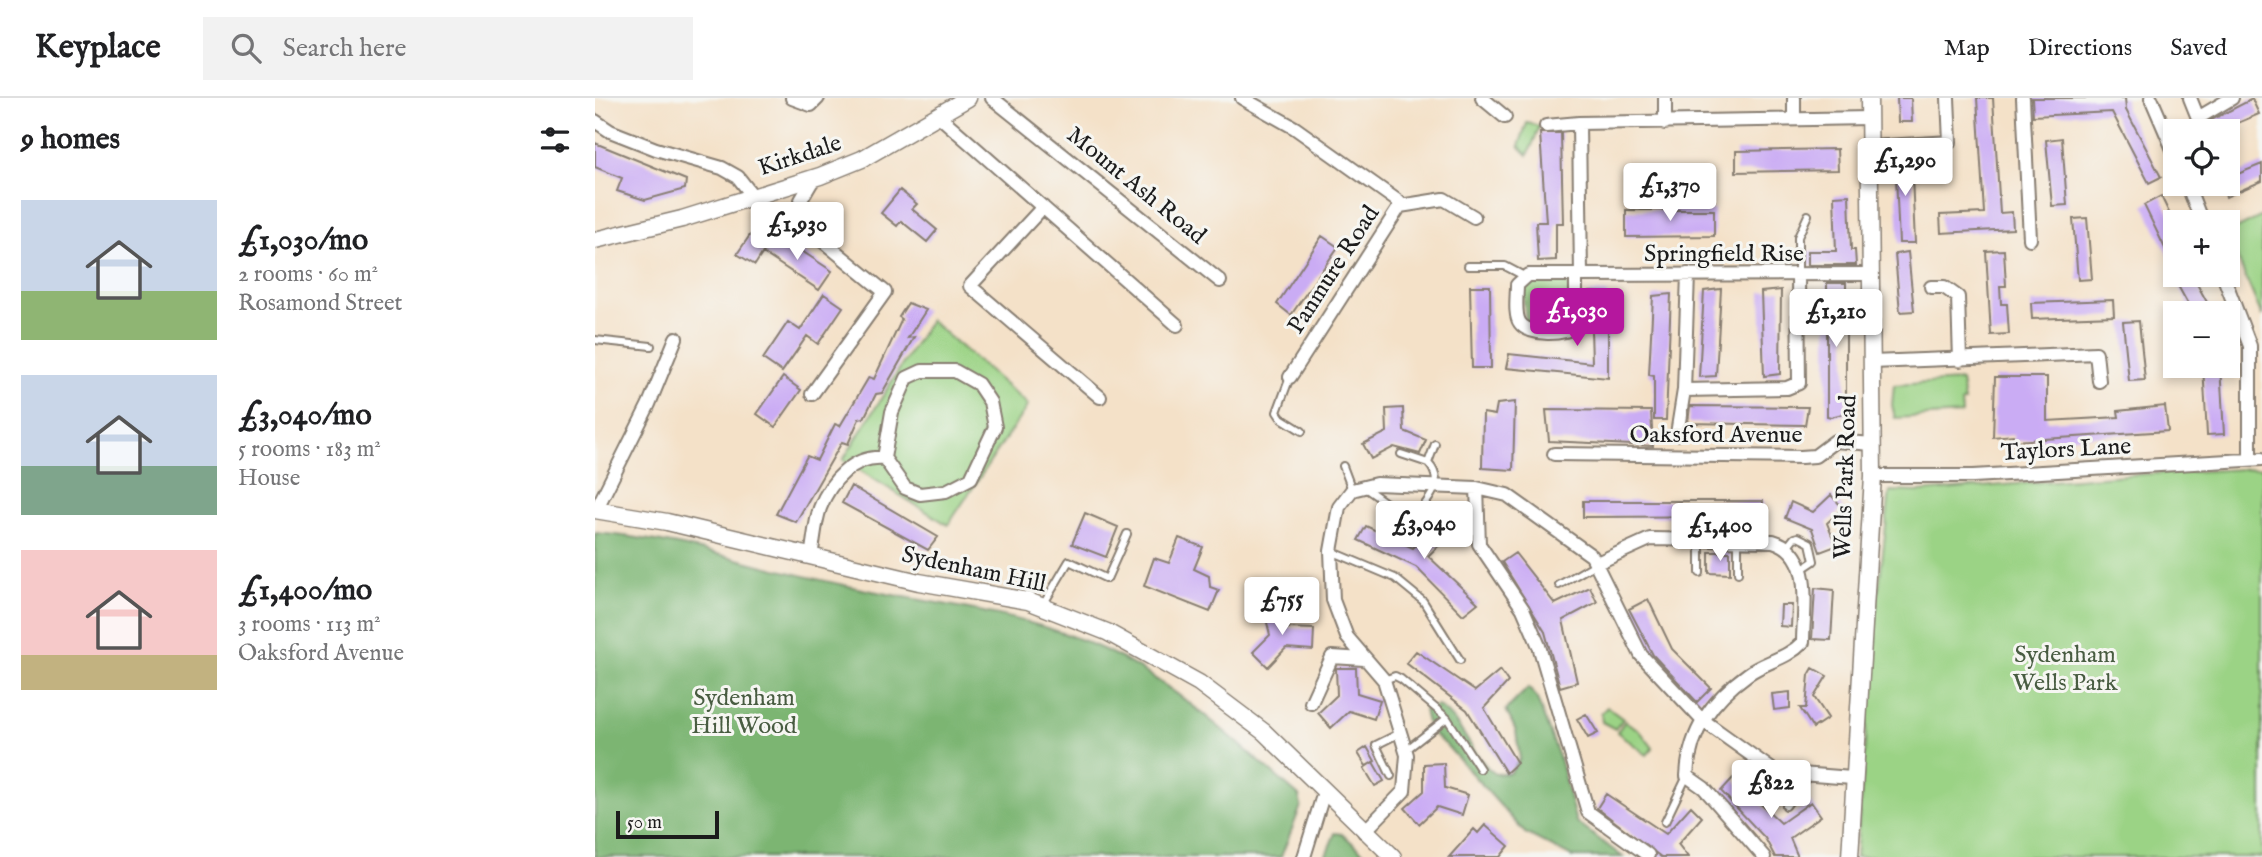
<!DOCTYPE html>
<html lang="en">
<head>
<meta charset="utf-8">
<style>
  :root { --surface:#fff; --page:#f2f2f2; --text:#202124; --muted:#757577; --line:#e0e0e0; --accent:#b5179e }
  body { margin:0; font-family:"IM FELL English",serif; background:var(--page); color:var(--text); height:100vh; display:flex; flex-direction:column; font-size:26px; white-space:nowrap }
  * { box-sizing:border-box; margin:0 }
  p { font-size:23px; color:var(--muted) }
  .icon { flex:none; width:38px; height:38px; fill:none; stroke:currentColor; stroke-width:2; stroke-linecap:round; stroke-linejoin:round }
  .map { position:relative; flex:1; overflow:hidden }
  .details { display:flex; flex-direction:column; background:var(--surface); width:595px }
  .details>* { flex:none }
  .tools { position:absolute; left:1568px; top:21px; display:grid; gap:14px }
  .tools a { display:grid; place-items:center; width:77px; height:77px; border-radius:0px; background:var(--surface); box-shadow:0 4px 10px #0003; font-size:35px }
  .scale { position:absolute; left:21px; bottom:18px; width:103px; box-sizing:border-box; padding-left:7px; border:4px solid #1c1c1c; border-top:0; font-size:19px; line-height:24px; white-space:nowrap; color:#1c1c1c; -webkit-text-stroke:5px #f6f6f2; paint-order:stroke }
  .price { position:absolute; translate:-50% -60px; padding:0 16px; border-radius:7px; background:#fff; color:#222; font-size:23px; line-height:46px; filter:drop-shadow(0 2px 4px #0008) }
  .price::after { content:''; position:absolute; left:50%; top:42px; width:21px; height:16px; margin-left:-10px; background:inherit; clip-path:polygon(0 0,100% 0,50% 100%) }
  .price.current { background:var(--accent); color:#fff }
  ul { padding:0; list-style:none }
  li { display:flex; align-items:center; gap:21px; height:175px; padding:0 21px }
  li span { display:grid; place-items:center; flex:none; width:196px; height:140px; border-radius:0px; color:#555 }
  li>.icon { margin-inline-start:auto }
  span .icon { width:84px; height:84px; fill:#fffc; stroke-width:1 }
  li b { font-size:30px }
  h2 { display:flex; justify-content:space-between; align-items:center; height:84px; padding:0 21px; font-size:30px }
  header { display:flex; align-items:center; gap:42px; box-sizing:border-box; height:98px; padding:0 35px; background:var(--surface); border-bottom:2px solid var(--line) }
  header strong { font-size:33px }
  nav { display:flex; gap:38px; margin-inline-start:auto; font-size:24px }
  .search { width:490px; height:63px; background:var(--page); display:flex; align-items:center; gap:18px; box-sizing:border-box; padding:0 24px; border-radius:0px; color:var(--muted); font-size:26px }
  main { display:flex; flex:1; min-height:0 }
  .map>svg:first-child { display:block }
  .green { fill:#9bd385; stroke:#5c7850; stroke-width:2 }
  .forest { fill:#7cb572; stroke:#4c6847; stroke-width:2 }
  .building { fill:#caacf4 }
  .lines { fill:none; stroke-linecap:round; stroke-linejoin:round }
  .service-casing { stroke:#887e72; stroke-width:10 }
  .minor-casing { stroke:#887e72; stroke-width:16 }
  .tertiary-casing { stroke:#887e72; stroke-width:19 }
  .service { stroke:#fff; stroke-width:6 }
  .minor { stroke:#fff; stroke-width:12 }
  .tertiary { stroke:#fff; stroke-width:16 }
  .labels { text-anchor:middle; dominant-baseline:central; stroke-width:6; stroke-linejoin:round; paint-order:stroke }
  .street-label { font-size:24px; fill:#1c1c1c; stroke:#f6f6f2 }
  .park-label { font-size:24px; fill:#485c41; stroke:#f6f6f2 }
</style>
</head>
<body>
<header>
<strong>Keyplace</strong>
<div class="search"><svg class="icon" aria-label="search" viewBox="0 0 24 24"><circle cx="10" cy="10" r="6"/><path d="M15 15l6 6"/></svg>Search here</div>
<nav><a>Map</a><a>Directions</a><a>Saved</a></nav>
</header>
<main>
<section class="details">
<h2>9 homes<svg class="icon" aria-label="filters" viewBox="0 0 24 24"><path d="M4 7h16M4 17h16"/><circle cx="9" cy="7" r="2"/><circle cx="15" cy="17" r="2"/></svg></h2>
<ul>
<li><span style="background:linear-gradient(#c9d6e8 65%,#8fb573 0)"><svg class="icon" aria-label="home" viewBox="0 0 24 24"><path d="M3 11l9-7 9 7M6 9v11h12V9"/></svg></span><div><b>£1,030/mo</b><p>2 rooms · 60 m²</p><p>Rosamond Street</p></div></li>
<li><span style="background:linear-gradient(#c9d6e8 65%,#7fa58c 0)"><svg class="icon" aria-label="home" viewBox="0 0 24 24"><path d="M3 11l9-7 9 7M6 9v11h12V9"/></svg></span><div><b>£3,040/mo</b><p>5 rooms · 183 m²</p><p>House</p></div></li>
<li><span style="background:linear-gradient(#f6c9c9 75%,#c2b280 0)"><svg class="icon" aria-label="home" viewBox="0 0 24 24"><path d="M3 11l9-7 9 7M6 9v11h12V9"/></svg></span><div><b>£1,400/mo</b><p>3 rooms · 113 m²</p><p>Oaksford Avenue</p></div></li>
</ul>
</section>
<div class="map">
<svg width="1667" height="759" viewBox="0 0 1667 759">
  <rect width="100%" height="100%" fill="#f6f6f2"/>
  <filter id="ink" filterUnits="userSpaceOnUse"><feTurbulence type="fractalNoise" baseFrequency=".0143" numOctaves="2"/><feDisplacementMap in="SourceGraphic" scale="14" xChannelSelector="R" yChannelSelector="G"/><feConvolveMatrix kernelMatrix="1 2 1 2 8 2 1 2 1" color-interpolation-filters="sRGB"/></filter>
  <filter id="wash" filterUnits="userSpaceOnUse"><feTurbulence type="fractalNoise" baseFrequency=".00686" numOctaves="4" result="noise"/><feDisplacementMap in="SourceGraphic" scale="28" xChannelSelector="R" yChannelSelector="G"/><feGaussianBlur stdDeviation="1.57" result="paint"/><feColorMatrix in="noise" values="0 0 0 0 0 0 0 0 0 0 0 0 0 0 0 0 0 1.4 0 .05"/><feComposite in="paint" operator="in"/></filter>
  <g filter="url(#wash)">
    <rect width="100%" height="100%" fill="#f4e1c8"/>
    <path class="green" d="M932,25l13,3 -12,29 -9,-9z
      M1667,118v100l-34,-80v-3z
      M939,184h30l5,4 1,30 -5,9 -39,-5 -3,-29z
      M335,222l98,85 -80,120 -105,-65z
      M1366,283l3,21h-3l1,12 -67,4 -3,-13 2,-20z
      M1667,370v389h-406l18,-226 16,-140 29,1 207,-17z
      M1012,609l16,12 -8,10 -13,-7 -1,-9z
      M1030,623l15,10 13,17 -6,7 -30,-23z"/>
    <path class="forest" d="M0,435c84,6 167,35 249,52 88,20 178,26 261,65 73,35 133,94 194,146l2,10 -20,51h-686z
      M933,590l8,8 23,61 17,65 47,35h-51l-47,-24 -78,-87c-14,-10 -21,-19 -23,-37l14,-3c26,18 33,49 57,68l15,-1 10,-14 -4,-28 -10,-21z
      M740,735l7,1 27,23h-44z"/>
    <g id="blocks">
      <path class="building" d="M1302,0h14l1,24h-14z
        M1382,0h16l7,115 12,-1 1,17 -72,4 -1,-18 44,-2z
        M1437,0h93l1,12 35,67 -12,6 -37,-71 -79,4z
        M1657,1l7,15 -40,17h-29z
        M945,35h21l2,90h-7v37l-18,1 -2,-39h10z
        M1467,40l5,67 -15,1 -6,-66z
        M0,45l91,37 -1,9 -40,11 -28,-9 5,-13 -27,-11z
        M1242,51l1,21 -102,2v-21z
        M1316,55l4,90h-16l-4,-89z
        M1667,66v17l-36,16 -5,-13h7v-6z
        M305,92l17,14 -5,5 25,21 -10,12 -26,-21 -4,5 -16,-13z
        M1254,97l2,55h4l1,15h-48v-14h28l-2,-55z
        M1566,98l14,29v44l-31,-64z
        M1031,112h88v26l-88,1z
        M1492,120l5,61 -14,1 -5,-61z
        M181,136l56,37 -13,19 -56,-37z
        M155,137l17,11 -12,19 -18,-11z
        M727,138l16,11 -47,68 -14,-11z
        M1409,152l2,36h-6l1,18h6l2,30 -18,1 -5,-84z
        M1313,154l6,59 -14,1 -5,-58z
        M1577,177h20l21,38h-20z
        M1232,185h19v130l-15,4 -4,-1z
        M875,188h20l1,82h-19z
        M1126,191l-5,87 -17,1 5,-86z
        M1186,192l-1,84 -16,2 -3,-84z
        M995,194l18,1v85l-102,-10 3,-14 83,9z
        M229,196l19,13 -25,37 -11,-8 -25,36 -19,-13 25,-37 12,8z
        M1076,196l-5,126h-12v-44l-5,-1 4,-79z
        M1518,202l1,16 -82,3 -1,-16z
        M313,205l18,7 -18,28 6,-1 -32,56 -6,1 -12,24 -5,1 -11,25 -6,-2 -46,80 -20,-8 31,-58 10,4 18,-36 5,2 29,-49 5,2 28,-60 -3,-2z
        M1544,223l6,59 -16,1 -6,-59z
        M1608,268h17l4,68 -17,1z
        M188,279l18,13 -26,37 -18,-13z
        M1400,279h52v44l72,-4 -1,-6 47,-5 3,25 -154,10 -1,-6 -20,2z
        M920,304l-2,68 -31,-2 1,-55 12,2 2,-11z
        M1095,308l118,1 -3,18 -117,-2z
        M808,310l1,23 22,9 -6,14 -26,-7 -23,12 -8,-15 24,-12 -1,-23z
        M951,312l105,1 2,35 -104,-5z
        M256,388l87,51 -10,13 -86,-47z
        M1236,397l12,13 -16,15 9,23 -16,6 -8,-23 -27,-11 6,-16 22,10z
        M988,403h180v15l-180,1z
        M490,415l33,14 -12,30 -34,-13z
        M845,421l15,11 -27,26 50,47 -15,12 -47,-48 -58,-27 8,-14 47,22z
        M584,440l24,9 -9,22 15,7 1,11 9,3 -9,22 -66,-26 10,-28 15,5z
        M1114,454h21v22l-21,-1z
        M920,455l40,51 35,-17 7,15 -34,18 14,62 -17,5 -15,-55 -43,-70z
        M1220,490l19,2 -3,50 -19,-1z
        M1053,501l24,50 39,39 -14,14 -44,-47 -24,-46z
        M688,507l6,23 25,1 -1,21 -27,-2 -18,19 -15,-15 17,-17 -6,-25z
        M1186,507h11l-1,22 -11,-1z
        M821,553l59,40 25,-21 8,12 -24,26 33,55 -11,10 -39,-63 -61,-47z
        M741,570h20l1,25 23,7 -6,19 -25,-8 -18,17 -13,-15 19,-18z
        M1218,570l14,8 -13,21 14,21 -15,10 -13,-20h6l3,-33z
        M1195,594v16l-16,2 -2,-16z
        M991,616l12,19 -10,5 -11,-19z
        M772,649l8,14 -9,5 -8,-13z
        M778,664l11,19 -9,5 -11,-18z
        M849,665l1,25 23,7 -6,20 -25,-8 -18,17 -14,-16 19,-17v-27z
        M1138,680l48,45 30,-21 10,14 -31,22 8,19h-23l-10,-19 -44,-47z
        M1011,696l60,40 25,-28 11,11 -24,27 10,13h-27l-64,-49z
        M890,727l24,21 -9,11h-51l25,-28 4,4z"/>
    </g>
  </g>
  <g filter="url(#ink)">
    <use href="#blocks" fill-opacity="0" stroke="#887e72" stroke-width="2"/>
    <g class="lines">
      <g class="service-casing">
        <path id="service" d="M873,168h37l19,10
          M1203,177v-38l10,-22
          M0,242l56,6
          M695,279l-13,35 4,6 21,13
          M833,365l7,-19
          M748,368l9,24
          M770,390l47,33c13,-18 36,-37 16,-58l-27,-9
          M1192,449l7,-9 4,-1 12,6 4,18 -12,8
          M736,453l64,27 28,23 37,59
          M1105,475v-33
          M1143,475v-33
          M964,487l38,-22
          M448,507l26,-44 38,18 20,-45
          M789,582l11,-4 6,3 46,39 -41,32
          M852,620l33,51
          M796,678l-15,-31 24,-12
          M1191,708l22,-30
          M1070,724l22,-46"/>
      </g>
      <g class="minor-casing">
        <path id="minor" d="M197,0l19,7 7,-7
          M397,0l228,183
          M647,0l53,30 104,74 1,4 -110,171
          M887,0l23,19
          M1070,0v25
          M1199,0v21
          M1428,0l7,141
          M1556,0l24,56
          M1595,0l8,20 34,-20
          M344,18l238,209
          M0,23l15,10 46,18 66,19 16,9 14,18
          M984,25l2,152
          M951,28l33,-3 290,-5
          M1275,49l80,-5 -2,-44
          M1592,86l15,38
          M805,108l44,-7 30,18
          M448,109l-73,79 130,111
          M1093,176l-4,116 103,-2 12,-5 -1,-108
          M933,177h48v50c-10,11 -47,11 -56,-2 -6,-8 -3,-27 -3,-38z
          M981,177l296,-1
          M1628,177l27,71v114
          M1336,189h13l14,10 2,63
          M1277,264l224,-9 3,28
          M327,273h33l23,13 12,18 5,25 -24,51 -25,13 -26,3 -15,-6 -21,-30 8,-46 15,-34z
          M217,296l73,-102 -83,-68 -1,-24 13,-22
          M1082,336l7,-44
          M959,356l247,3 14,-1 20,-15 38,3
          M1278,378h100l289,-17
          M882,390l2,56 44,65 16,37 49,166 60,43
          M1,412l53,-106 27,-66
          M216,458c3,-15 4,-34 9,-48 10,-27 34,-53 64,-50
          M1002,465l53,-24 123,2c42,12 30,67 30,101 -16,17 -37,19 -55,32 -36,26 -59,57 -61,102l17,12 60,69
          M716,605l21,-46 32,2
          M769,734l40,-41 3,-36 -23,-75 -37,-43 -14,-37 -2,-49 8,-44 13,-17 24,-6 101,4 30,7 85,61 49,99 60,64 74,53 77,6
          M709,759l20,-65"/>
      </g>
      <g class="tertiary-casing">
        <path id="tertiary" d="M0,142l87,-21 138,-43 42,-17 106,-61
          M0,412l72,12 252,60 109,19 79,31 92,51 65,49 129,125
          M1255,759l23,-381 -4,-378"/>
      </g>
      <use href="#service" class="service"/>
      <use href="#minor" class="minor"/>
      <use href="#tertiary" class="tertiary"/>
    </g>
  </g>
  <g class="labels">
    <g class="street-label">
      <text transform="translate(205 58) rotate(-18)">Kirkdale</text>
      <text transform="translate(541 88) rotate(39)">Mount Ash Road</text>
      <text x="1129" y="156">Springfield Rise</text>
      <text transform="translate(739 172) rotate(-57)">Panmure Road</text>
      <text x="1121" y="337">Oaksford Avenue</text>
      <text transform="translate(1471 352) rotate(-3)">Taylors Lane</text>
      <text transform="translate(1251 379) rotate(-88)">Wells Park Road</text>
      <text transform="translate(379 472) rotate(12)">Sydenham Hill</text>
    </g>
    <g class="park-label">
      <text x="1470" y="557">Sydenham<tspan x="1470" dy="28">Wells Park</tspan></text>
      <text x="149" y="600">Sydenham<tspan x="149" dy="28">Hill Wood</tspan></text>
    </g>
  </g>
</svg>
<div class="tools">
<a><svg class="icon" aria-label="locate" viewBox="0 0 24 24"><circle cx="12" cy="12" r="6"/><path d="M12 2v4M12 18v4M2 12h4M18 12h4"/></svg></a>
<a>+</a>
<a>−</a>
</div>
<div class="scale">50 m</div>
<b class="price" style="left:1310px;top:100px">£1,290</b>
<b class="price" style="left:1075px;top:125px">£1,370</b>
<b class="price" style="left:202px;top:164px">£1,930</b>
<b class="price current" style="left:982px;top:250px">£1,030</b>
<b class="price" style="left:1241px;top:251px">£1,210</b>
<b class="price" style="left:829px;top:463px">£3,040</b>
<b class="price" style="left:1125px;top:465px">£1,400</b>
<b class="price" style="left:687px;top:539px">£755</b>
<b class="price" style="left:1176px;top:722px">£822</b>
</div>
</main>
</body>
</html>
